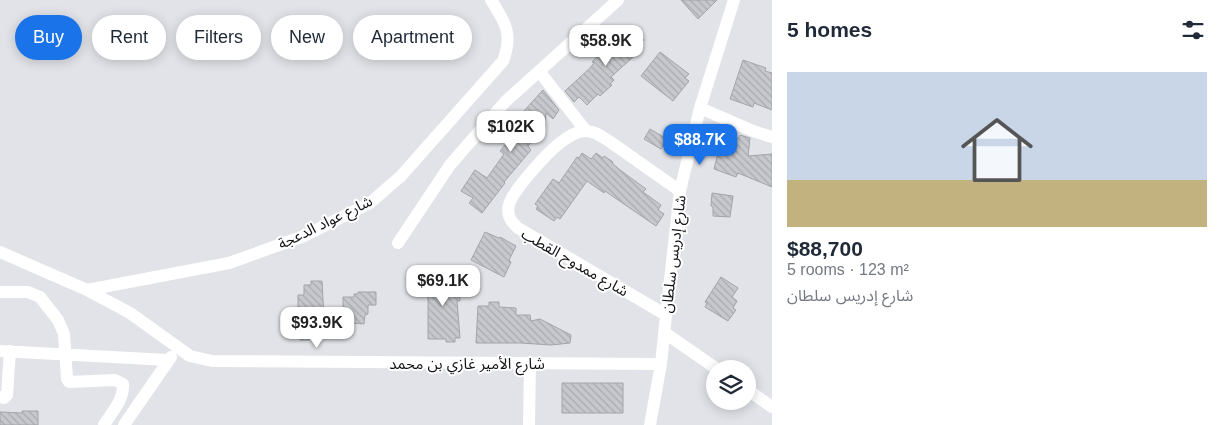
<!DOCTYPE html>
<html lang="en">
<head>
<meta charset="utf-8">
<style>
  :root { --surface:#fff; --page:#f2f2f3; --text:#1f2937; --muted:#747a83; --line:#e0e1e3; --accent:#1a73e8 }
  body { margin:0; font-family:Helvetica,"Noto Sans Arabic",sans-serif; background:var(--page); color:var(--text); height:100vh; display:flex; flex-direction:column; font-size:19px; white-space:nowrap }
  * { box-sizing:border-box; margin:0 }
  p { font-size:16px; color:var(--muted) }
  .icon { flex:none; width:28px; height:28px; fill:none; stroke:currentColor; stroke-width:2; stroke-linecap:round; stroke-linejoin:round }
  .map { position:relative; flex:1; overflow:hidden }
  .side { display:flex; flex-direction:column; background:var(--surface); width:450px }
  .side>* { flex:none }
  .top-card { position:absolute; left:15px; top:15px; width:475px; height:45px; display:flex; gap:10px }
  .fabs { position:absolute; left:706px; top:360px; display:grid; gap:10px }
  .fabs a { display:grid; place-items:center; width:50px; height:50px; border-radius:50%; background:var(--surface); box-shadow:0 2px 12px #0003; font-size:25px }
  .price { position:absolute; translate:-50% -42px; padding:0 11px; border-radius:10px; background:#fff; color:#222; font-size:16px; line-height:32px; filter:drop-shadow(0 1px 2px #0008) }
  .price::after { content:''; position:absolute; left:50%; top:30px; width:15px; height:11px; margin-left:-8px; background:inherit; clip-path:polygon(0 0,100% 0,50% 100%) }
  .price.on { background:var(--accent); color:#fff }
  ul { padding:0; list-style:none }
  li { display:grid; align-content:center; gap:10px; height:265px; padding:0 15px }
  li+li { border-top:1px solid var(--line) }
  li span { display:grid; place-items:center; height:155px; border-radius:0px; color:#555 }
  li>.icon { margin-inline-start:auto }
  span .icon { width:90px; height:90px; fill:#fffc; stroke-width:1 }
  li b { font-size:21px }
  h2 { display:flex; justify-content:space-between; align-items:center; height:60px; padding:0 15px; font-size:21px }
  .tag { padding:0 18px; border-radius:22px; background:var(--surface); box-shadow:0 2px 12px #0003; font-size:18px; line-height:45px }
  .tag.on { background:var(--accent); color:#fff }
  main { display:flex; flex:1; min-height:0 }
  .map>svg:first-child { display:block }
  .building { fill:url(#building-back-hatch); stroke:#a3a4a9 }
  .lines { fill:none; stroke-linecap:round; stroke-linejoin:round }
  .minor { stroke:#fff; stroke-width:12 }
  .labels { text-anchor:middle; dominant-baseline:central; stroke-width:4; stroke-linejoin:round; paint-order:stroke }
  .street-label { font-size:15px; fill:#121214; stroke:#fff }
</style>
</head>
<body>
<main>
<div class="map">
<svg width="772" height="425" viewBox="0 0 772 425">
  <defs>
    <pattern id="building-back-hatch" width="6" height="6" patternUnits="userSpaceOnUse" patternTransform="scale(1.25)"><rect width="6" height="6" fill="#c7c8cd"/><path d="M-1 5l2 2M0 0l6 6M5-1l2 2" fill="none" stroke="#aaabaf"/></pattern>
  </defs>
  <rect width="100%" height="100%" fill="#e1e3e8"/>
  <path class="building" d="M681,0h36l-19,19z
    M630,27l14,13 -4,4 3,4 -32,29 3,3 -4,4 2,1 -12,11 -2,-2 -11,11 -8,-8 -5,5 -9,-11 25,-23 4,-5 -2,-1 10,-10 -1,-1 10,-10 2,3z
    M660,52l29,22 -4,4 4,3 -16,20 -32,-25z
    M743,60l23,8 -1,3 7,2v37l-18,-7 -1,4 -23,-8z
    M543,90l16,20 -6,9 -7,-6 -1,14 -17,19 3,4 -27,32 1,1 -23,30 -13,-10 4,-5 -12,-7 14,-21 12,8 17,-24 -4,-3 12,-14 -2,-1 17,-19 -4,-5z
    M650,129l17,10 -6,10 -17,-10z
    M723,134l15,5 2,-4 10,3 -2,18 24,-2v33l-34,-14 -2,4 -22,-8z
    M582,153l9,6 5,-6 7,5 1,-2 9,6 -1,1 8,7 26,19 -3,3 18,13 -3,5 6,4 -8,12 -51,-35 -1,2 -17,-12 -27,38 -3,-2 -3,4 -18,-12 2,-3 -3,-2 18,-25 6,4 18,-26 2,1z
    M712,193l21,3 -3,21 -17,-1v-9l-2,-1z
    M485,232l14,6 1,-1 16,9 -7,14 2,2 -7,15 -33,-17z
    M428,274l31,1 1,26h-3l3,37h-5v4h-9v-3h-18z
    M721,277l17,11 -6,9 5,4 -4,7 3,2 -8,11 -23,-14 2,-4 -2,-1z
    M311,281h11l2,38h19v-22h11v-3h4v-2h18v13h-8v9l-3,1 -1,9 -13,-1v8h-18v6h-24v3h-9v-25h-2v-20h6v-10h7z
    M489,302h10v5l17,1v7h14l1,6 9,-2 31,16 -1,8 -19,2 -30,-2h-45l2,-37h11z
    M562,383h61v30h-61z
    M22,411h16v14h-38v-13l22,1z"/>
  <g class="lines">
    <path class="minor" d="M539,71l47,60
      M700,108l53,23 19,6
      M398,243l52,-78 56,-64 112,-101
      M0,252l85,37 45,24 60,43 22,5 449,3
      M87,290l142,-27 75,-27 66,-33 31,-27 102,-115c10,-26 3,-38 -12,-61
      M0,292h28l12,5 18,23 6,14 3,45 2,3 46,-2 8,4c1,16 -11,28 -19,41
      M666,315l-148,-87c-7,-6 -12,-13 -9,-23 3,-14 39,-53 51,-62 6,-5 16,-11 24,-12 9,-1 17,5 25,10l71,50
      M665,333l52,36
      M0,351l168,9
      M748,390l24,17
      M0,397l4,1 3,-3 3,-44
      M124,425l47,-68
      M529,425l1,-62
      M650,425l11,-61 5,-49 14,-124 20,-83 34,-108"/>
  </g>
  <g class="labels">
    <g class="street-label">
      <text transform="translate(325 222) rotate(-26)">شارع عواد الدعجة</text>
      <text transform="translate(673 254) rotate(-83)">شارع إدريس سلطان</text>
      <text transform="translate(575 262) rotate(30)">شارع ممدوح القطب</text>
      <text x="467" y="363">شارع الأمير غازي بن محمد</text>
    </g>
  </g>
</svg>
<div class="fabs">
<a><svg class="icon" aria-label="layers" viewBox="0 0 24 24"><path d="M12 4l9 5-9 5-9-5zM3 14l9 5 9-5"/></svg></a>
</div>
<b class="price" style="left:606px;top:67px">$58.9K</b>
<b class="price" style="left:511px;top:153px">$102K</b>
<b class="price on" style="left:700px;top:166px">$88.7K</b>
<b class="price" style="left:443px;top:307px">$69.1K</b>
<b class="price" style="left:317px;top:349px">$93.9K</b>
<div class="top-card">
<a class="tag on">Buy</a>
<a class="tag">Rent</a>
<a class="tag">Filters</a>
<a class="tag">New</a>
<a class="tag">Apartment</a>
</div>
</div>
<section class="side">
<h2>5 homes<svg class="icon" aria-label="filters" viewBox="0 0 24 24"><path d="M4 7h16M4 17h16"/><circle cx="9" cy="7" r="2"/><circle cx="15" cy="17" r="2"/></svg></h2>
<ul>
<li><span style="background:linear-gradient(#c9d6e8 70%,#c2b280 0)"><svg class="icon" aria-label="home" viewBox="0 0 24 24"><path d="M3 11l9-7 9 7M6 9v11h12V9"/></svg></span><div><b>$88,700</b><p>5 rooms · 123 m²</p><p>شارع إدريس سلطان</p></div></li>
</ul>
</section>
</main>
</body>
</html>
